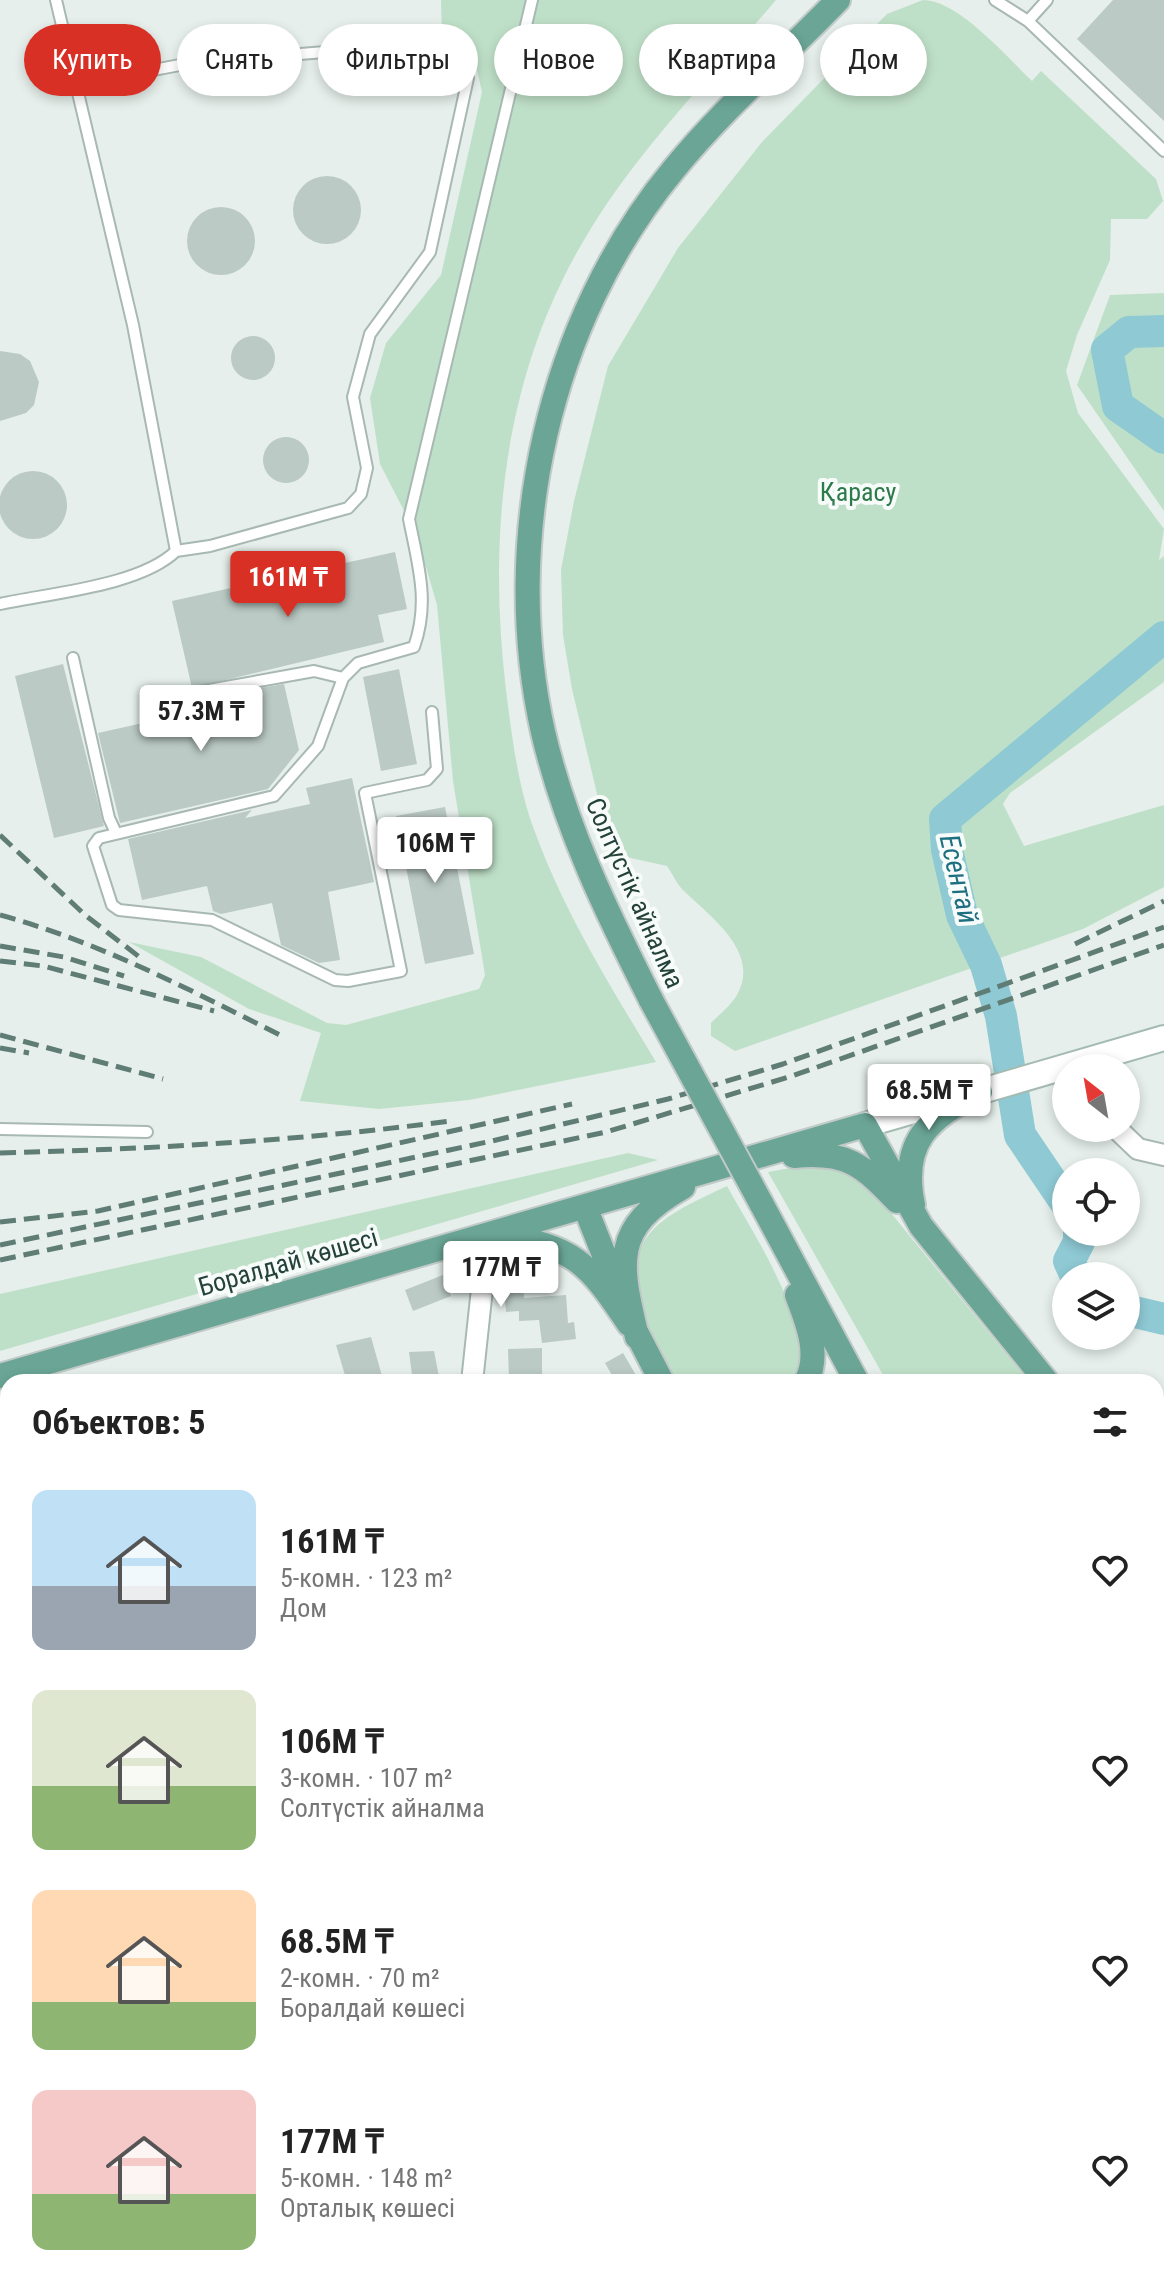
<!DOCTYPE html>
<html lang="ru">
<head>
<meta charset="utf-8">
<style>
  :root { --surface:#fff; --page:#f2f2f2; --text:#222; --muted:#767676; --accent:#d93025 }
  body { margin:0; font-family:"Roboto Condensed",sans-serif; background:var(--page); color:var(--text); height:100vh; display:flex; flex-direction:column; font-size:30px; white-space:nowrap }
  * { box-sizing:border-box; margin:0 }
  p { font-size:26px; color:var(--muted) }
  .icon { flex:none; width:44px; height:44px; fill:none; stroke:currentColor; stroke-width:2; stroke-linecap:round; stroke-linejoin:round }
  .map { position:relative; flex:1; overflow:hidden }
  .sheet { position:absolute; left:0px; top:1374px; width:1164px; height:914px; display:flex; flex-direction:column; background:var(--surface); border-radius:24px 24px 0 0; box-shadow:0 4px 12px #0003 }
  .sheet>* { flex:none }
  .guide { position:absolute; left:24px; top:24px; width:1116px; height:72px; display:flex; gap:16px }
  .needle { width:52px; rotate:329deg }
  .tools { position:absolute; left:1052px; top:1054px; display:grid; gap:16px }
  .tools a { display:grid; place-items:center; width:88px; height:88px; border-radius:50%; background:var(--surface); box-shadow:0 4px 12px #0003; font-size:40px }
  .price { position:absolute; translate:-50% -68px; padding:0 18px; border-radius:8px; background:#fff; color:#222; font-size:26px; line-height:52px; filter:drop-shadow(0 2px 4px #0008) }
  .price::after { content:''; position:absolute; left:50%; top:48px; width:24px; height:18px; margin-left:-12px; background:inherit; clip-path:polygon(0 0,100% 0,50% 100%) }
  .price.selected { background:var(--accent); color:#fff }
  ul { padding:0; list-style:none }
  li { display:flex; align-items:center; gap:24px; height:200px; padding:0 32px }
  li span { display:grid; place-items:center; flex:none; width:224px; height:160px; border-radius:16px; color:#555 }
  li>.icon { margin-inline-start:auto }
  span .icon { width:96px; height:96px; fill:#fffc; stroke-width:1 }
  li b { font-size:34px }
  h2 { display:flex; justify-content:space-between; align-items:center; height:96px; padding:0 32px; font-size:34px }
  .tag { padding:0 28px; border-radius:36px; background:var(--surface); box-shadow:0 4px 12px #0003; font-size:28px; line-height:72px }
  .tag.selected { background:var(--accent); color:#fff }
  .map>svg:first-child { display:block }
  .green { fill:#bfe0c8 }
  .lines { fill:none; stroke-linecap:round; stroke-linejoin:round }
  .river { stroke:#8ec9d4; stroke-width:32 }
  .building { fill:#bbcac4 }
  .lane-casing { stroke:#a8b8b2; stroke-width:14 }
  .street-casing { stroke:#a8b8b2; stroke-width:24 }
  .secondary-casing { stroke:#a4bbb3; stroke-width:28 }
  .primary-casing { stroke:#c2cac8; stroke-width:28 }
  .lane { stroke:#fff; stroke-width:10 }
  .street { stroke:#fff; stroke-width:20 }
  .secondary { stroke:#fff; stroke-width:24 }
  .primary { stroke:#6aa596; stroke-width:24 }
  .rail { stroke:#5f7d75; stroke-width:5; stroke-dasharray:16 8; stroke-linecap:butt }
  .primary-bridge-casing { stroke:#c2cac8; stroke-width:28; stroke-linecap:butt }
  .primary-bridge { stroke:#6aa596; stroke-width:24 }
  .labels { text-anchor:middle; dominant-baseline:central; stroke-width:8; stroke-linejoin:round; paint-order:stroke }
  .park-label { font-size:26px; fill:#2d7a4b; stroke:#f7fbf9 }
  .street-label { font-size:26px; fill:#24423a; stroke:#f7fbf9 }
  .water-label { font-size:28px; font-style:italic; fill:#1c6f80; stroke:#f7fbf9 }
</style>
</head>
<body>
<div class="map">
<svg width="1164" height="2287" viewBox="0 0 1164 2287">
  <rect width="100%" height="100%" fill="#e6efeb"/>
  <path class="green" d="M441,0h335c-62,73 -136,148 -186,230 -86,139 -103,301 -84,460 6,47 12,98 29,142 30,82 76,155 121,230l-187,38 -90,9 -79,-8 21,-68 -72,-24 -120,-67 72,15 126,66 19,2 133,-36 6,-14 -32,-194 -16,-176 -20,-69 -37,-72 -10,-66 16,-55 55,-68 41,-183 -5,-22 -35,-34z
    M923,0c35,0 84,57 109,81l9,-10 115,108 7,22 -16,18h-36l-1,41 -33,75 -11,36 12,42 86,116 -5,31 5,-4v126l-154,111 -7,11 21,42 140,-41v82l-81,42 -348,122 -24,-15v-13c8,-8 20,-18 26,-28 24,-42 -26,-78 -52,-103 -7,-6 -12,-17 -18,-26l-50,-11 -8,-11 -37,-155 -9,-54 -2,-65 13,-69 34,-135 70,-118 84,-106 125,-128z
    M1164,293v218l-87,-126 33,-90z
    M628,1153l30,7 -658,191v-57z
    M812,1164l29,4 32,23 156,191h-142l-119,-210z
    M727,1186c21,39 98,155 67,196h-115c-20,-15 -29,-41 -36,-64 -25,-84 17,-100 84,-132z
    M1156,1549h8v327l-8,-15z"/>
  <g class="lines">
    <path class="river" d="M1164,331l-35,1 -22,18 11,56 46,32
      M1066,1203l-46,-68 -19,-119 -15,-51 -24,-50 -15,-65 -2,-31 219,-182
      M1076,1276l-7,-15 10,-19v-10
      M1126,1310l38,9"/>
  </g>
  <path class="building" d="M1113,0h51v121l-87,-82z
    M293 210a34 34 0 1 1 68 0a34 34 0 1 1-68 0Z
    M187 241a34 34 0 1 1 68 0a34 34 0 1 1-68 0Z
    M231 358a22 22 0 1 1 44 0a22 22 0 1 1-44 0Z
    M0,351l20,3 10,7 9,21 -5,23 -8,8 -26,8z
    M263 460a23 23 0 1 1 46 0a23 23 0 1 1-46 0Z
    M-1 505a34 34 0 1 1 68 0a34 34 0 1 1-68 0Z
    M395,552l12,57 -29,6 6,27 -192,46 -20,-87z
    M63,664l41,162 -50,12 -39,-162z
    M399,669l18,95 -36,7 -18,-94z
    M284,684l15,66 -31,39 -148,34 -22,-90 99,-22 -3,-12z
    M352,778l22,104 -46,10 12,68 -21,3 -38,-18 -9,-42 -51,11 -8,-3 -6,-25 -65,14 -14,-61 124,-29 -7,8 65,-14 -4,-16z
    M445,807l29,147 -49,10 -29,-148z
    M443,1275l8,21 -38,15 -8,-21z
    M523,1275l1,23 42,-3 2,28 6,-1 2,17 -34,4 -3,-23 -20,1v-10l-13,1 -3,-35z
    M371,1337l11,39 -35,6 -11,-37z
    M542,1348v30l-33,1 -1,-30z
    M434,1351l6,31h-27l-4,-30z
    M623,1353l17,29h-24l-11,-19z"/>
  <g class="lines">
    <g class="lane-casing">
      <path id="lane" d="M995,0l33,21 136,130
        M1028,21l19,-21
        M76,85l114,-22 221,-18c30,3 42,5 57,33l-38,174 -60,82 -17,63 14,71 -6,26 -13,14 -138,38 -34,5
        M0,604c50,-11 140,-18 176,-53l-43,-226 -77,-325
        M73,658l36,160 7,15
        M198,692l116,-21 29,7
        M432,712l5,57 -10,11 -62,13 36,178 -53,10 -13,-1 -123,-60 -93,-10 -7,-5 -19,-59 6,-8 175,-42 44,-50 25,-68 15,-15 56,-16c16,-45 4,-82 -5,-128l123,-519
        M0,1129l147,3"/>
    </g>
    <g class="street-casing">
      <path id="street" d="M1116,1128l22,21 26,6
        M472,1382l16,-149
        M1163,2203l1,-4
        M129,2280v7
        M480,2280v7
        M826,2280v7"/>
    </g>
    <g class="secondary-casing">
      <path id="secondary" d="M865,1125l299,-87"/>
    </g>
    <g class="primary-casing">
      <path id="primary" d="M651,1000c-44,-87 -86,-173 -108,-268 -43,-192 5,-411 131,-563 49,-60 110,-113 164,-169
        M794,1156c52,-5 68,8 103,45
        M761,1203l96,179
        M913,1205c-13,-63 15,-87 67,-113
        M585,1207l33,83
        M498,1235c75,11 90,27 131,89
        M797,1295c10,27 24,59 9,87
        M632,1324l30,58
        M637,1337c-17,-72 -27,-109 46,-150
        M0,1376l865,-251 56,101 126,156
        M1156,1894l8,14
        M1156,1960l8,15"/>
    </g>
    <use href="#lane" class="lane"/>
    <use href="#street" class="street"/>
    <use href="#secondary" class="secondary"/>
    <use href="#primary" class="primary"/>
    <path class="rail" d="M0,835l85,80 57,44
      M0,915c99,27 188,74 280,120
      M1075,944l89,-43
      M0,946l64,11 60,19
      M0,961l43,5 171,45
      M0,1035l163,44
      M0,1048l29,5
      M0,1153c151,-4 299,-12 450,-32
      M0,1222l98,-11 474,-107
      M0,1245l492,-104 176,-42 115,-35 381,-137
      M0,1260l606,-128 186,-56 372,-131"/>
    <g class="primary-bridge-casing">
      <path id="primary-bridge" d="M651,1000l110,203"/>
    </g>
    <use href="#primary-bridge" class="primary-bridge"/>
  </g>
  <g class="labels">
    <g class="park-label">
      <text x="858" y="492">Қарасу</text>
    </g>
    <g class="street-label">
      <text transform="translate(635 893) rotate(66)">Солтүстік айналма</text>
      <text transform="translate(288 1262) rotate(-16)">Боралдай көшесі</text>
    </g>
    <g class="water-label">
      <text transform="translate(959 879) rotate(77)">Есентай</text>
    </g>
  </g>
</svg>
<div class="tools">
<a><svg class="needle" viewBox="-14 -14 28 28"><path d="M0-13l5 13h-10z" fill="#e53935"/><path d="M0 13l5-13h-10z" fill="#767676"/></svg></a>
<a><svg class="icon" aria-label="locate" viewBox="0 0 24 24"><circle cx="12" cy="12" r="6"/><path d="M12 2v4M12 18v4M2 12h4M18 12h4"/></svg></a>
<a><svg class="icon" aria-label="layers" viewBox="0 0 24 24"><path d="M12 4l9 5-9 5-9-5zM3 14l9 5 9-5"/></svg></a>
</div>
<b class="price selected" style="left:288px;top:619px">161M ₸</b>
<b class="price" style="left:201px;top:753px">57.3M ₸</b>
<b class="price" style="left:435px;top:885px">106M ₸</b>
<b class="price" style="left:929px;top:1132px">68.5M ₸</b>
<b class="price" style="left:501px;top:1309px">177M ₸</b>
<div class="guide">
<a class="tag selected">Купить</a>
<a class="tag">Снять</a>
<a class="tag">Фильтры</a>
<a class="tag">Новое</a>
<a class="tag">Квартира</a>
<a class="tag">Дом</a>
</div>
<section class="sheet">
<h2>Объектов: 5<svg class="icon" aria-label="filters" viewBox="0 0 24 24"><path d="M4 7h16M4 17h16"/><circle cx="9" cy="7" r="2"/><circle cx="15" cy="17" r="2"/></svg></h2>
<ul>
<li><span style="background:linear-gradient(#bfe0f5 60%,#9aa5b1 0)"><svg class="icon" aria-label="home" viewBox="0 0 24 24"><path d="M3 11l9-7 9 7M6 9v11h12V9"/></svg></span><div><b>161M ₸</b><p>5-комн. · 123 m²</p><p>Дом</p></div><svg class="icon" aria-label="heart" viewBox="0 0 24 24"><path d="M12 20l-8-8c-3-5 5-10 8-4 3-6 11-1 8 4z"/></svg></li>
<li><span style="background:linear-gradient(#dfe7d0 60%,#8fb573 0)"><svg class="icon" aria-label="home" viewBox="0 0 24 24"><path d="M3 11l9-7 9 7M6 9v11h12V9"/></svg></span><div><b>106M ₸</b><p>3-комн. · 107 m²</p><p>Солтүстік айналма</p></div><svg class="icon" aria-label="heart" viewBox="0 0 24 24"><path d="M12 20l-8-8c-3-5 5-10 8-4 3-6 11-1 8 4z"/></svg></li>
<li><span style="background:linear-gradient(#ffd9b3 70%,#8fb573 0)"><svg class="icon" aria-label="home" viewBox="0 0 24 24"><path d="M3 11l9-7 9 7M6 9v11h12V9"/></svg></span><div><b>68.5M ₸</b><p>2-комн. · 70 m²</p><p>Боралдай көшесі</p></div><svg class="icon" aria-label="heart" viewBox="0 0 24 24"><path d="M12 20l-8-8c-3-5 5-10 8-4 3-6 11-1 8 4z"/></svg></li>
<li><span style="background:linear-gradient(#f6c9c9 65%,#8fb573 0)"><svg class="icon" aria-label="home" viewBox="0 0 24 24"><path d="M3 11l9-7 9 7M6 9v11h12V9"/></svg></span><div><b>177M ₸</b><p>5-комн. · 148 m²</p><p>Орталық көшесі</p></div><svg class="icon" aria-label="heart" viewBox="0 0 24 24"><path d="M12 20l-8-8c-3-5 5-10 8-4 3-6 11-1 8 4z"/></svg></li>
</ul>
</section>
</div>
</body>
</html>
